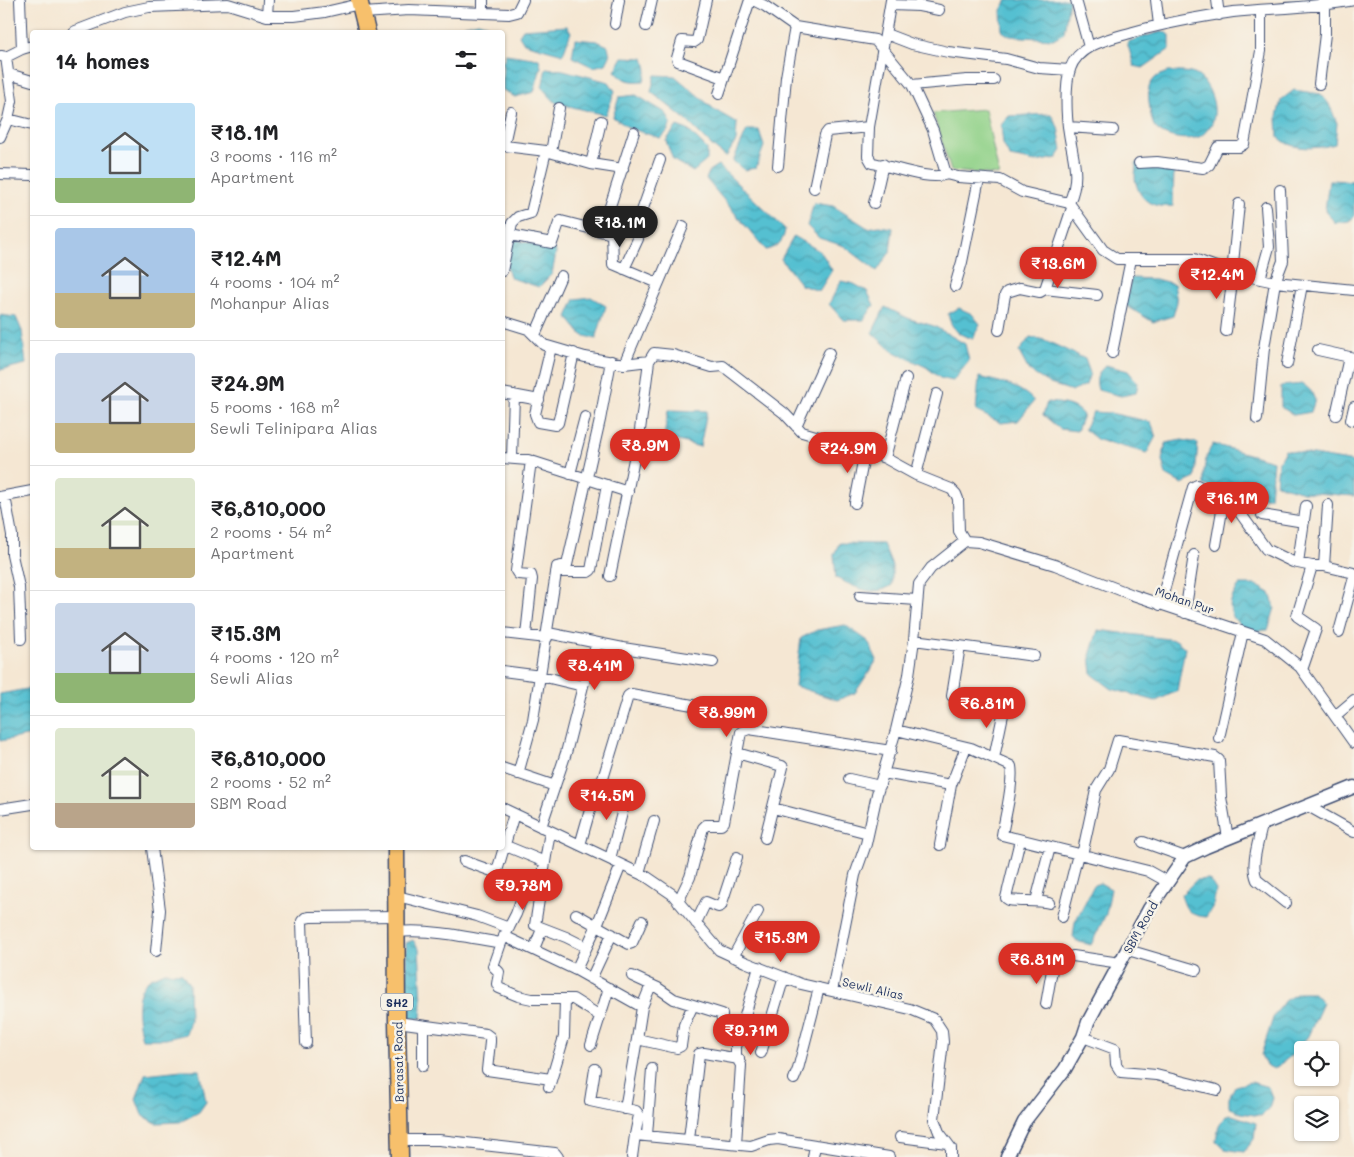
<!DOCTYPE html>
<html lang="en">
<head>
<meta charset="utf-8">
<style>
  :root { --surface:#fff; --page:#f6f6f6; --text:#202124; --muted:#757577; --line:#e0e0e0; --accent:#d93025 }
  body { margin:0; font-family:Mali,sans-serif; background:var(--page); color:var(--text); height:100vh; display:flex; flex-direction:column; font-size:19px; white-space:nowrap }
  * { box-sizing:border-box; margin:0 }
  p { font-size:16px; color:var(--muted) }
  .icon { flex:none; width:28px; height:28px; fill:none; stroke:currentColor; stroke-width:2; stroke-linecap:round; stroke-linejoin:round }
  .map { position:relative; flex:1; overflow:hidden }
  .panel { position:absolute; left:30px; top:30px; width:475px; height:820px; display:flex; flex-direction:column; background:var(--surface); border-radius:5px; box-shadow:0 1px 4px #0004 }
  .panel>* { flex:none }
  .buttons { position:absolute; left:1294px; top:1041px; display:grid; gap:10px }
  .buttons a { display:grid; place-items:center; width:45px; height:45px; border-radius:5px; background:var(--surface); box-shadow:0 1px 4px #0004; font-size:25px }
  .price { position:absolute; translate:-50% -42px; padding:0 11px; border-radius:18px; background:var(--accent); color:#fff; font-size:16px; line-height:32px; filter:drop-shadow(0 1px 2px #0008) }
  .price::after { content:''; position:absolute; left:50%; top:30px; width:15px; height:11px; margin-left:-8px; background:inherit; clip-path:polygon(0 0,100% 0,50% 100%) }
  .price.selected { background:#222; color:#fff }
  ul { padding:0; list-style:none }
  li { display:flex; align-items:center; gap:15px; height:125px; padding:0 25px }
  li+li { border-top:1px solid var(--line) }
  li span { display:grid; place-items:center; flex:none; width:140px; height:100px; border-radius:5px; color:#555 }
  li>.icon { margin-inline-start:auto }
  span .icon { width:60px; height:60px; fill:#fffc; stroke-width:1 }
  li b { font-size:21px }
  h2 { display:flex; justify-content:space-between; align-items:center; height:60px; padding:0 25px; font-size:21px }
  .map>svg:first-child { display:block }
  .green { fill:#90d188; stroke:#568073 }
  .water { fill:url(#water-waves); stroke:#387898 }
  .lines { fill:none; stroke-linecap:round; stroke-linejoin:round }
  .minor-casing { stroke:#3c4b70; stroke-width:12 }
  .tertiary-casing { stroke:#3c4b70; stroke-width:15 }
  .primary-casing { stroke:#3c4b70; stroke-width:19 }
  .minor { stroke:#fff; stroke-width:10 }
  .tertiary { stroke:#fff; stroke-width:12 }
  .primary { stroke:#f7c06c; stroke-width:16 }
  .labels { text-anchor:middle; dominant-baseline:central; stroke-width:5; stroke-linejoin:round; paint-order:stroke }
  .shield { fill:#f7f3e8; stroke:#5d6a87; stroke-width:1 }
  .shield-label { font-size:11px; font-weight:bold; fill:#1b2f5e }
  .street-label { font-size:12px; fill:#1b2f5e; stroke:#f7f3e8 }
</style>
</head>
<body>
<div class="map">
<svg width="1354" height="1157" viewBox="0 0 1354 1157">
  <defs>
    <pattern id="water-waves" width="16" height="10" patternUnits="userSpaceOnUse" patternTransform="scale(1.25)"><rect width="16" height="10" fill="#55c0d1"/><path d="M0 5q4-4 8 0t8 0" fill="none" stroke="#469cad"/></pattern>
  </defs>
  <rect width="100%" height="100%" fill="#f7f3e8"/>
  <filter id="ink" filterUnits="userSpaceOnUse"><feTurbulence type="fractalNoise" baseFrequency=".02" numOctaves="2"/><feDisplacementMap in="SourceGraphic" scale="10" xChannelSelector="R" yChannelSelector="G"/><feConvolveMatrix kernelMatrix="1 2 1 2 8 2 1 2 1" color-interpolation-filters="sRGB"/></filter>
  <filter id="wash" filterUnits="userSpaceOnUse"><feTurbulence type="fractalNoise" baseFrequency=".0096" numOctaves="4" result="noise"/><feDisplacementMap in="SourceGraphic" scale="20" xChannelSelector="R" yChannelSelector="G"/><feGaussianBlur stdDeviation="1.12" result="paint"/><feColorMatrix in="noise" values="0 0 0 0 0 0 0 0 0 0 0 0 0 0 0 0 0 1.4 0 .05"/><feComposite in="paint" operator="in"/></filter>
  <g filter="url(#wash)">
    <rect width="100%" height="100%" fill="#f5e7d3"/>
    <path class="green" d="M985,109l14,66 -48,-4 -18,-58z"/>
    <path class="water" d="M1007,0h62l-5,33 -11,6 -43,-3 -8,-5 -1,-21z
      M478,22l10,3v7h-39v-3z
      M567,26l4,6 -8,22 -39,-11 -5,-8 4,-6z
      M1163,31l7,4v14l-27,19 -9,-2 -7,-24z
      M575,39l22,2 11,5 2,10 -4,8 -13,3 -21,-10z
      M506,54l33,5 2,8 -7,25 -19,5 -12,-7v-28z
      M623,57l21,1 3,11 -3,12c-13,1 -21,0 -29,-10z
      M546,68l17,2 46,12 6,9 -9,24 -50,-12 -14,-15z
      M1168,72c10,0 23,-1 30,4 13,9 21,35 13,49 -2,3 -7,9 -10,11 -12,6 -39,2 -47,-10 -3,-6 -7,-31 -5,-38 0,-2 4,-8 6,-10 3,-3 9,-4 13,-6z
      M655,75l20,1 40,34 22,13 -1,18 -10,16 -15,-12 -25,-25 -35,-28z
      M1294,90l27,4 8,10 8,19 -2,21c-14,4 -33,6 -47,0 -3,-1 -7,-5 -10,-7l-1,-20 4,-17z
      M636,95l30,18 5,10 -4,9 -7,6 -31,-10 -16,-11 6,-20z
      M1051,114l7,13 4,23 -5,8 -21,4 -26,-5 -7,-13 -2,-19 8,-9z
      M677,126l11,4 19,19v11l-14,12 -20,-12 -7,-19z
      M747,130h12l5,16 -8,22 -12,2 -11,-9z
      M1136,163l38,4 -1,39c-18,2 -32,-3 -37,-23 -2,-5 0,-14 0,-20z
      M718,165l67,64c-1,12 -7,18 -19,21l-60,-71 4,-9z
      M1329,180l25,1v36l-5,4 -14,2 -10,-13z
      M814,203l19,3 35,22 11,-2 14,2 -3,24 -13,19 -33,-25 -25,-8 -12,-12z
      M794,236l27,16 11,18 -13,21 -18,-6 -20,-26z
      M517,240l38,9 1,4 -4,21 -13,13 -28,-9 -5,-11 5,-23z
      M1131,278l25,1 18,5 3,18 -4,14 -20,6 -28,-17z
      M841,281l13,3 13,7 7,14 -10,15h-21l-14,-16z
      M591,297l15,9 -10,33 -14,-4 -15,-18 8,-18z
      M885,307l25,12 24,7 31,18 4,17 -16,20 -13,-3 -14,-11 -34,-16 -20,-18z
      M959,308l13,6 8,10 -7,14c-15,-2 -22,-10 -25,-24z
      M0,315l16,2 6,14 4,33 -26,6z
      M1030,337l15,3 40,19 5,14 -4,12 -13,6 -23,-7 -21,-13 -10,-19z
      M1106,365l22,6 10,12 -2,10 -15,3 -23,-6c-3,-11 -1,-17 8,-25z
      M979,377c20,5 40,8 55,24l-16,20 -17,2 -25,-12z
      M1303,384l8,7 4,9 -4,12 -17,3 -13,-8v-21z
      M1047,402c13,1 28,2 36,13l-6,16 -17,-2 -17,-14z
      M668,410l39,1 -7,36 -36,-10z
      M1093,412l17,1 41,9 5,14 -9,17 -49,-13 -14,-11z
      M1182,440l16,3 -3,35 -13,6 -16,-9 -4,-15 4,-17z
      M1213,444l60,17 -3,36 -23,1 -43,-13c-1,-15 1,-29 9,-41z
      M1285,450l69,12v34l-51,-4 -27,-8 2,-21z
      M839,543l44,1 9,22v19c-20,13 -36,2 -56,-7l-2,-23z
      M1240,585h16l14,8 5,15 -7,22 -19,2c-21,-14 -25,-27 -9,-47z
      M845,625l23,16 9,19 -22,33 -18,7 -42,-14 6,-48 16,-8z
      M1098,630l78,10 9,8 -8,43 -21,10 -44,-12 -20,-15 -2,-19z
      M32,688v47l-32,6v-47z
      M1209,879l7,11 -3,16 -7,11c-17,-2 -20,-6 -25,-22l15,-15z
      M1100,883l11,6 -5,25 -15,31 -15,-4 -3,-4 2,-15 19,-37z
      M413,940l6,9 3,53 -1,16 -11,1 -3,-7 -1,-69z
      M165,972l17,1 7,11 1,37 -4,13 -20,5h-24c-4,-16 -9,-45 5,-58 4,-4 12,-6 18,-9z
      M1298,993h16l9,10 -15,33 -12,16 -22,17 -8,-4 -5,-10 12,-37 11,-17z
      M182,1070h18l6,32 -7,10 -19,10 -24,1 -14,-8 -6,-16 9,-25z
      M1251,1082l17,5 4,10 -3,12 -8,7 -20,-3 -12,-6v-9l6,-12z
      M1229,1114l27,9 -2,16 -10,13 -19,-3 -9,-8c2,-12 2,-20 13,-27z"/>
  </g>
  <g filter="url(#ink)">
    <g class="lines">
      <g class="minor-casing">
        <path id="minor" d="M20,0l2,49
          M706,0l-9,40 -3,2 -12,-1 -5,17 1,3 46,17
          M753,0l12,6 30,21 80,13 37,45 21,45 13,44 12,3 42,3 22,12 47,11
          M1076,0l13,47
          M1156,0l3,25
          M1217,0l2,15
          M891,5l28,1 20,4
          M363,13l46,-3 100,4 8,-2 6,-12
          M483,13v-13
          M267,16l1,-16
          M615,24l4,-24
          M646,26l6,-26
          M73,32l52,-20 24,-5 79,-3 39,12h27l31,-4 35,-8
          M886,34l26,10 36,8 58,7 33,9 31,2
          M1,56l5,1 16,-8 10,-3
          M9,74l23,7
          M1319,84l6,-50v-30
          M912,85l55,-5h27
          M719,94l31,-94
          M511,112l-7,32 1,2 41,5 45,13 32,5
          M8,119l24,6
          M869,127l-1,29 4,7c17,2 59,19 74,11
          M1068,127l45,3
          M0,137l8,-18 4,-18 -6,-44
          M551,152l8,-44
          M1139,163l18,-1 46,6 6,-3 9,-18h21l5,-3 17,-93v-41
          M591,164l10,-43
          M778,166l8,-89 9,-50
          M0,174l32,1
          M814,188l11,-53 3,-4 41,-4 22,-127
          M874,203l9,-39
          M1069,203c12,-27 4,-43 0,-70 -3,-17 -4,-48 1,-64 9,-26 41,-30 63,-37 33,-9 66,-15 100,-20 40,-4 81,-4 121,-12
          M1069,203l34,47 14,9h77l38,14 43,9 79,8
          M602,231l32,-99
          M612,231l1,33 45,19
          M510,235l42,8 7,-20 2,-2 47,12 10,-5h18l24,-68
          M624,269l14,-30 -2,-11
          M502,271l10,-48 6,-6 13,-4 15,-62
          M1232,273l7,-69
          M1260,279l9,-32 -3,-40
          M955,286l7,-24 17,-83
          M1045,289l52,6
          M502,321l26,8 16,16 41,12 39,7 25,-3 5,-8 19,2 39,12 11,-1 61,47 18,19 52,15 31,11 31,17 35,14 5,5 2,5 1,32 6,10
          M999,330l6,-35 2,-3 13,-4 20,4 5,-3 27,-81
          M1226,331l7,-58
          M535,335l26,-59
          M551,347l-16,67 3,8 17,3 3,-2 16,-70
          M1318,350l36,8
          M1112,353l19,-94
          M624,364l59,-138
          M1287,364l15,-79
          M502,393l37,7
          M1336,415l13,-58
          M1257,419l7,-71 11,-66 8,-21 -3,-71
          M1351,420l3,-13
          M796,426l33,-73
          M502,458l26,2 100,32
          M512,458l2,-63
          M885,458l21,-80
          M570,474l15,-57
          M916,475l21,-81
          M5,496l7,39v20l7,32 2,52
          M0,497l32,-6
          M855,503l10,-52
          M1262,515l42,7
          M965,541l14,1 76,23 78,30 132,44 35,28 54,76
          M1216,545l8,-46
          M1298,563l8,-57
          M1324,566l4,-61
          M556,572h32l3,-2 16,-85
          M610,576l30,-146 9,-69
          M860,596l57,4
          M1160,605l33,-118 4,-2 19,12 17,6 33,46 27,13 19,4h12l30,7
          M1185,613l9,-58
          M1339,632l15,-55
          M502,633l45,5
          M548,633l75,15 90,14
          M526,635l6,-56 -1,-4 -13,-1 -2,-3 15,-110
          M914,640l120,16
          M1302,670l14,-41 -19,-13 15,-50
          M502,671l39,5 42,10 -17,67 -25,74
          M583,686l14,-43
          M952,696l8,-50
          M1335,716l19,-16
          M896,730l75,18 40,18c3,17 -6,51 -9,69l146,36 20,11
          M1219,738l24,-106
          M737,753l45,13 1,1 -18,71
          M994,758l11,-53
          M502,768l53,18
          M883,773l68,12
          M518,774l15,-54 24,-153 10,-2 33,-145 11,-59
          M849,779l31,7
          M1308,806l46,26
          M502,808l145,69 25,17 47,56 26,12 56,22 109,25 24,10 8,12 1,11 -9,77 5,13 12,16v9
          M773,808l95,25
          M0,809l32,-5
          M1262,825c-3,16 -12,39 -5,55l29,23
          M550,831l-15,94 31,12 20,10
          M1020,840l-14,58 3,2c13,2 27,0 40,3
          M1143,842l42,15
          M580,845l18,-63h4l26,-86 3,-2 67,12
          M940,845l11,-60 15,-38
          M506,846l39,16
          M152,848l8,62 -4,41
          M1082,855l14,-65 13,-21 9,-29 97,17 4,3 2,37 7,41
          M610,859l18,-69
          M464,861l28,10h5l17,-57
          M639,873l15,-52
          M397,896l80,20 32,12
          M1036,901l14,-54
          M678,902l12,-25 13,-49 3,-3h15l3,-3 17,-90 8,-3 142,22
          M576,914l53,30 3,-1 10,-22
          M1062,917l16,-63
          M696,923l10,-21 12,5 3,-1 16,-49
          M397,932c35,-3 70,5 104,11l15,-29 12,-33
          M504,936l72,34 66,37 -5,32 40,9 4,-2 3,-21 9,-20
          M501,943l-8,23 6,6 -2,12 2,4 19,8 14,3h41l27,17
          M534,949l8,-20
          M1128,950l68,20
          M1073,956l47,7
          M733,957l25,-46
          M576,970l21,-45 24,-60
          M632,976l26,12 16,11 48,15v13l19,4
          M591,979l21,-45
          M832,991l23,-116 11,-31 11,-50 19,-64 13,-55 5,-35 5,-56 12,-16 34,-27
          M1046,1004l6,-34
          M642,1007l9,-22
          M397,1022l89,12 4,3v5l-3,28 64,9
          M1083,1037l32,12 1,15 5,8 35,3 61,15
          M306,1043l-4,-122 3,-3 5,-1 87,-1
          M591,1045l18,-57
          M761,1053l23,-76
          M423,1066v-40
          M595,1069l-5,32 46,10 3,4 -4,20
          M794,1079l4,-10 21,-81
          M549,1087l15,-50 1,-38
          M625,1109l12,-70
          M647,1135l5,-66
          M900,1137l47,6
          M689,1139l10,-85 5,-1 35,6
          M400,1140h39l116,13 3,4
          M736,1144l5,-79 -5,-8v-10l23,-80
          M632,1157l3,-22 116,11 18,-6 9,-1 111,18
          M813,1157l2,-12"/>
      </g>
      <g class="tertiary-casing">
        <path id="tertiary" d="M1007,1157l17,-35 41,-53 18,-32 5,-15 61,-113 36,-52 21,-10 148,-60"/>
      </g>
      <g class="primary-casing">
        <path id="primary" d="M359,0l8,32
          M396,848l1,174 3,135"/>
      </g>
      <use href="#minor" class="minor"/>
      <use href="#tertiary" class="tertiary"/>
      <use href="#primary" class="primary"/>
    </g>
  </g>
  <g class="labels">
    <rect class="shield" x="381" y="993.5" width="32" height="17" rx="4"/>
    <g class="shield-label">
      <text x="397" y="1002">SH2</text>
    </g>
    <g class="street-label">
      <text transform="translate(1185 600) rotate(19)">Mohan Pur</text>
      <text transform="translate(1140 927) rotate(-61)">SBM Road</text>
      <text transform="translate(873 988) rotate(13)">Sewli Alias</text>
      <text transform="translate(398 1062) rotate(-91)">Barasat Road</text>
    </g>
  </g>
</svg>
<div class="buttons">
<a><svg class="icon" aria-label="locate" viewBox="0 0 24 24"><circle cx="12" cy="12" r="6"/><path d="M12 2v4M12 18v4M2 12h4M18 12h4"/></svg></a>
<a><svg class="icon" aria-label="layers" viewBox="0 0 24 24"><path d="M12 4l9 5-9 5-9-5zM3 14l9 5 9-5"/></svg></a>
</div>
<b class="price selected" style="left:620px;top:248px">₹18.1M</b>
<b class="price" style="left:1058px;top:289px">₹13.6M</b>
<b class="price" style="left:1217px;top:300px">₹12.4M</b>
<b class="price" style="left:645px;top:471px">₹8.9M</b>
<b class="price" style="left:848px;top:474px">₹24.9M</b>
<b class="price" style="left:1232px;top:524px">₹16.1M</b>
<b class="price" style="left:595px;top:691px">₹8.41M</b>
<b class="price" style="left:987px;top:729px">₹6.81M</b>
<b class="price" style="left:727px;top:738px">₹8.99M</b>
<b class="price" style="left:607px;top:821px">₹14.5M</b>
<b class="price" style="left:523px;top:911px">₹9.78M</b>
<b class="price" style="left:781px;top:963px">₹15.3M</b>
<b class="price" style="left:1037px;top:985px">₹6.81M</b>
<b class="price" style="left:751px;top:1056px">₹9.71M</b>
<section class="panel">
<h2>14 homes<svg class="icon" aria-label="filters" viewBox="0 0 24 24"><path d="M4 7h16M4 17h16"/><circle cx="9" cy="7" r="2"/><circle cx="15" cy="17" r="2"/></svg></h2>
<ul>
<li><span style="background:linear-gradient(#bfe0f5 75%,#8fb573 0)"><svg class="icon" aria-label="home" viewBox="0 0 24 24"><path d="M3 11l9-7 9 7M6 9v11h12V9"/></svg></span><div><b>₹18.1M</b><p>3 rooms · 116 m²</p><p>Apartment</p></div></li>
<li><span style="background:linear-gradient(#a9c7e8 65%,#c2b280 0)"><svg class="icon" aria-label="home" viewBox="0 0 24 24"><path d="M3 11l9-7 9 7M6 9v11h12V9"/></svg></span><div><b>₹12.4M</b><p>4 rooms · 104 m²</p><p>Mohanpur Alias</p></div></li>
<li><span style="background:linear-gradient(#c9d6e8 70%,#c2b280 0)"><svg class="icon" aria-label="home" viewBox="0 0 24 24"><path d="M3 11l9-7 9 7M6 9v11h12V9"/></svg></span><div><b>₹24.9M</b><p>5 rooms · 168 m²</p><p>Sewli Telinipara Alias</p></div></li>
<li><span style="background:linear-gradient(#dfe7d0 70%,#c2b280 0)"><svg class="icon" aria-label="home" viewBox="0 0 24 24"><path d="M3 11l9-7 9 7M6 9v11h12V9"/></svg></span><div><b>₹6,810,000</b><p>2 rooms · 54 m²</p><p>Apartment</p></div></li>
<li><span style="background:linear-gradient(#c9d6e8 70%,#8fb573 0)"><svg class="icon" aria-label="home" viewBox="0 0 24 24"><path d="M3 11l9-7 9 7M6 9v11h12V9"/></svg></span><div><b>₹15.3M</b><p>4 rooms · 120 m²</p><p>Sewli Alias</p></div></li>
<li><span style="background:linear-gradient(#dfe7d0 75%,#b9a48a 0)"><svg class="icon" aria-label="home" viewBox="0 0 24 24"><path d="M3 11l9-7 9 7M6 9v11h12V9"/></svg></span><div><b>₹6,810,000</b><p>2 rooms · 52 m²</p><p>SBM Road</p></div></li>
</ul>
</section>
</div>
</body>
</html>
